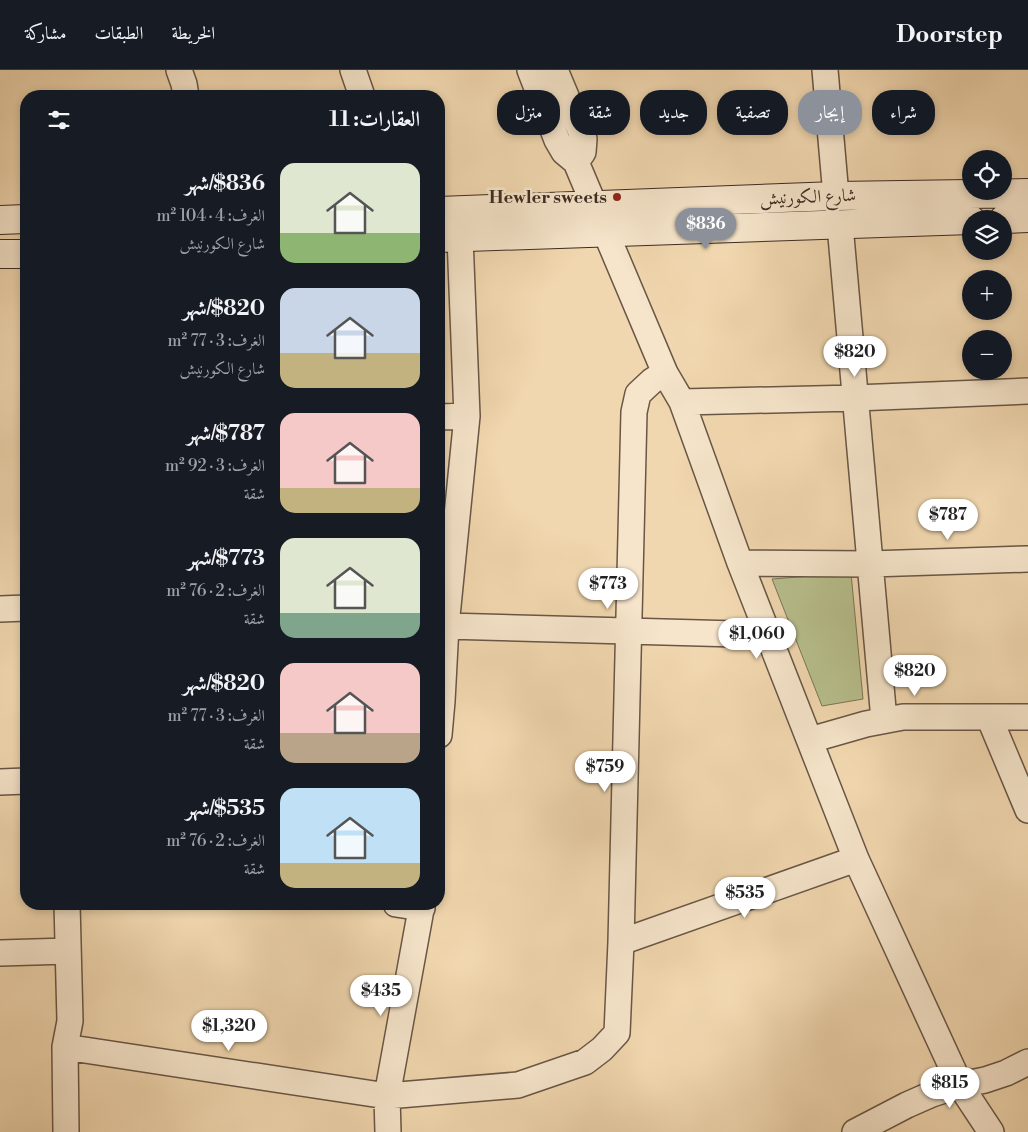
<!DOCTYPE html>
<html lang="ar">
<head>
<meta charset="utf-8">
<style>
  :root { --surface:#171b24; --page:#242831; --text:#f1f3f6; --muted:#9ea1a6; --line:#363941; --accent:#8c9099 }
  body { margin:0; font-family:"Libre Bodoni",Amiri,serif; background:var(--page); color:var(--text); direction:rtl; height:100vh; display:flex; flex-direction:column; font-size:19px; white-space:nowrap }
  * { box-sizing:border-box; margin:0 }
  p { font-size:16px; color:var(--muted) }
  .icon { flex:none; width:28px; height:28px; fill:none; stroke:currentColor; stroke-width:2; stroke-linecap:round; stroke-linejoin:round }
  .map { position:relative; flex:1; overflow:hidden; direction:ltr }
  .panel { position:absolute; left:20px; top:20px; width:425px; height:820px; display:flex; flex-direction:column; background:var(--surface); border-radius:20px; box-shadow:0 2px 8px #0003; direction:rtl }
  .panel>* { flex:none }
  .guide { position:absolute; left:460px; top:20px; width:475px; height:45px; direction:rtl; display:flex; gap:10px }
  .buttons { position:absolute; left:962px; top:80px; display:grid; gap:10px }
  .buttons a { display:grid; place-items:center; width:50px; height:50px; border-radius:50%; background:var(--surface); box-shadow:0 2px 8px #0003; font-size:25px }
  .price { position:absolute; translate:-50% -42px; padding:0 11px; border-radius:18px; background:#fff; color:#222; font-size:16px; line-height:32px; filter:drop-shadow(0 1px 2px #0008) }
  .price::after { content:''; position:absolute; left:50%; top:30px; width:15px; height:11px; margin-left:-8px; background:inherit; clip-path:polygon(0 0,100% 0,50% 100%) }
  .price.active { background:var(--accent); color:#fff }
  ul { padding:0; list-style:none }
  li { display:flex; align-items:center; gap:15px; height:125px; padding:0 25px }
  li span { display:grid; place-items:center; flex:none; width:140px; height:100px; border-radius:15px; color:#555 }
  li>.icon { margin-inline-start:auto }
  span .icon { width:60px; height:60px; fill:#fffc; stroke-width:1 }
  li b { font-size:21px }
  h2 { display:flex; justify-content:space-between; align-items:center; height:60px; padding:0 25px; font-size:21px }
  .pill { padding:0 18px; border-radius:20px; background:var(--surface); box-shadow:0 2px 8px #0003; font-size:18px; line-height:45px }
  .pill.active { background:var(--accent); color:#fff }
  header { display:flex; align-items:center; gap:30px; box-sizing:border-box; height:70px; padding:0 25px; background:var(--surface); border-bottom:1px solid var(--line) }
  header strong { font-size:24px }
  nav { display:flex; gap:28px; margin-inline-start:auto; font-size:18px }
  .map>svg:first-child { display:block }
  .green { fill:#b7bf8d; stroke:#7a7558 }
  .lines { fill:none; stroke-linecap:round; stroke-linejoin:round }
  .street-casing { stroke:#695646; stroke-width:28 }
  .secondary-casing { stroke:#3c2b23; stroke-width:30 }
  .street { stroke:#f6e5cb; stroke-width:25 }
  .secondary { stroke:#f6e5cb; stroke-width:28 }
  .poi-dot { fill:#8f2418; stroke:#f6e5cb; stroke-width:2 }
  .labels { text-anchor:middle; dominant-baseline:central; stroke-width:5; stroke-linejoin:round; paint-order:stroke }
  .poi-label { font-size:18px; font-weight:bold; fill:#3c2b23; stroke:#f6e5cb; text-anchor:end }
  .street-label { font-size:18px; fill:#3c2b23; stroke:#f6e5cb }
</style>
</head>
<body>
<header>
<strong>Doorstep</strong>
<nav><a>الخريطة</a><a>الطبقات</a><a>مشاركة</a></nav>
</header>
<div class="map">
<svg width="1028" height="1062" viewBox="0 0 1028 1062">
  <rect width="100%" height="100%" fill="#f1d7af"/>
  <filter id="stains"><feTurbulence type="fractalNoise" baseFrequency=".004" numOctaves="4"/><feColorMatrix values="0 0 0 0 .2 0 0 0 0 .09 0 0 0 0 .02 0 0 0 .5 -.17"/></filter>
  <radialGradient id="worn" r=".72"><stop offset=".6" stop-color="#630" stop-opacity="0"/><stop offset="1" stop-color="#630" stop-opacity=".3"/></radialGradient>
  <path class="green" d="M851,503l12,126 -41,7 -50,-127z"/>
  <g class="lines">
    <g class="street-casing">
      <path id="street" d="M179,0l5,14 2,12
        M353,0l9,26
        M530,0l27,70 7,12 12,10 89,211 17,29 58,161 116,296 104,226 31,47
        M555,0l29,69 -1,13 -7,10
        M825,0l11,126
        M840,155l44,495
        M682,332l173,-4 173,-7
        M439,347l28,-1
        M740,493l130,1 158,-5
        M0,539l26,-1
        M446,556l323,9
        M989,647l39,93
        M439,665l3,-34 4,-75 21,-210 -7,-179
        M810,670l56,-16 37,-7h125
        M0,712l26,-1
        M396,834l26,4
        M621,872l235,-83
        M0,883l68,-2
        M65,977l322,49 131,-11 67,-23 17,-13 15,-16 4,-91 13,-530 4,-18 14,-13 13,-8
        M66,1062l-1,-85 5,-26 -3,-117
        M388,1062l-1,-36 35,-192
        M855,1062l52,-27 25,-11 28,-9 25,-5 21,-7 22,-11"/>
    </g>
    <g class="secondary-casing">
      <path id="secondary" d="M439,141l397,-15 192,-3
        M1004,149l24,-1
        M0,150l26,-1
        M439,168l532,-18
        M0,184h26"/>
    </g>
    <use href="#street" class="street"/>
    <use href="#secondary" class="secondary"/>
  </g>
  <circle class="poi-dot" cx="617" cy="127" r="5"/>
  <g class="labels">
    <g class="poi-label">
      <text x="607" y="127">Hewler sweets</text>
    </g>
    <g class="street-label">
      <text transform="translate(808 127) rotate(-2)">شارع الكورنيش</text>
    </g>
  </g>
  <rect width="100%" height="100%" filter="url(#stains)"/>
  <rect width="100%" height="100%" fill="url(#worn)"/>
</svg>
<div class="buttons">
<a><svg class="icon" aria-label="locate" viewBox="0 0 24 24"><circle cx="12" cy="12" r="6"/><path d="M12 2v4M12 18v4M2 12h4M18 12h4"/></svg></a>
<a><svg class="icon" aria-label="layers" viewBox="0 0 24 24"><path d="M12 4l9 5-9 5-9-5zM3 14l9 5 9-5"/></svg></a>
<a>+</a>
<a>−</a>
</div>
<b class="price active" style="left:706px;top:180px">$836</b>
<b class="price" style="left:855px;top:308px">$820</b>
<b class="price" style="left:948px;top:471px">$787</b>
<b class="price" style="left:608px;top:540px">$773</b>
<b class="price" style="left:757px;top:590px">$1,060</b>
<b class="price" style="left:915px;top:627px">$820</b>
<b class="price" style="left:605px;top:723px">$759</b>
<b class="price" style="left:745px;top:849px">$535</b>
<b class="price" style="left:381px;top:947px">$435</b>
<b class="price" style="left:229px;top:982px">$1,320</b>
<b class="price" style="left:950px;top:1039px">$815</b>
<div class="guide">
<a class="pill">شراء</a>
<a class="pill active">إيجار</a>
<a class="pill">تصفية</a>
<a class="pill">جديد</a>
<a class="pill">شقة</a>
<a class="pill">منزل</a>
</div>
<section class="panel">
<h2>العقارات: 11<svg class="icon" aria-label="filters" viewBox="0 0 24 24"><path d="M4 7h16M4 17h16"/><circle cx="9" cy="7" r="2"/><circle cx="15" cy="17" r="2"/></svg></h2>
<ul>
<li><span style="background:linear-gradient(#dfe7d0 70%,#8fb573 0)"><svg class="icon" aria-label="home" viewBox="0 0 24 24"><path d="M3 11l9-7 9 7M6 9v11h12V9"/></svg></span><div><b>$836/شهر</b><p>الغرف: 4 · 104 m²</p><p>شارع الكورنيش</p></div></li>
<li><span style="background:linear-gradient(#c9d6e8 65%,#c2b280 0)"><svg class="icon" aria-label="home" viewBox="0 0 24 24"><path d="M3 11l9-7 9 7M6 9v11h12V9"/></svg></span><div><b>$820/شهر</b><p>الغرف: 3 · 77 m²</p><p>شارع الكورنيش</p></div></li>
<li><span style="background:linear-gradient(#f6c9c9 75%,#c2b280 0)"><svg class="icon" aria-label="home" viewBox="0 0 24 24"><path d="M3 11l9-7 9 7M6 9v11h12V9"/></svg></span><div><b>$787/شهر</b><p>الغرف: 3 · 92 m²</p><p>شقة</p></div></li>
<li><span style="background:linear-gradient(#dfe7d0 75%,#7fa58c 0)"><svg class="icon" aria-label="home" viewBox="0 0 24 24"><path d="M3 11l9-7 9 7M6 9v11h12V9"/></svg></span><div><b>$773/شهر</b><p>الغرف: 2 · 76 m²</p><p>شقة</p></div></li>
<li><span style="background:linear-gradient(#f6c9c9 70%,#b9a48a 0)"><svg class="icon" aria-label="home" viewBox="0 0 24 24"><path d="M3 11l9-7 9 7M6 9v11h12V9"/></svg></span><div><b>$820/شهر</b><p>الغرف: 3 · 77 m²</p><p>شقة</p></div></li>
<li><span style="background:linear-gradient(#bfe0f5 75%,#c2b280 0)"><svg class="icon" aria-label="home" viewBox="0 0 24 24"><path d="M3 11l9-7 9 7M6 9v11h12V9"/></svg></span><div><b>$535/شهر</b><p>الغرف: 2 · 76 m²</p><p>شقة</p></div></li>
</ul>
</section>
</div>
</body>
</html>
